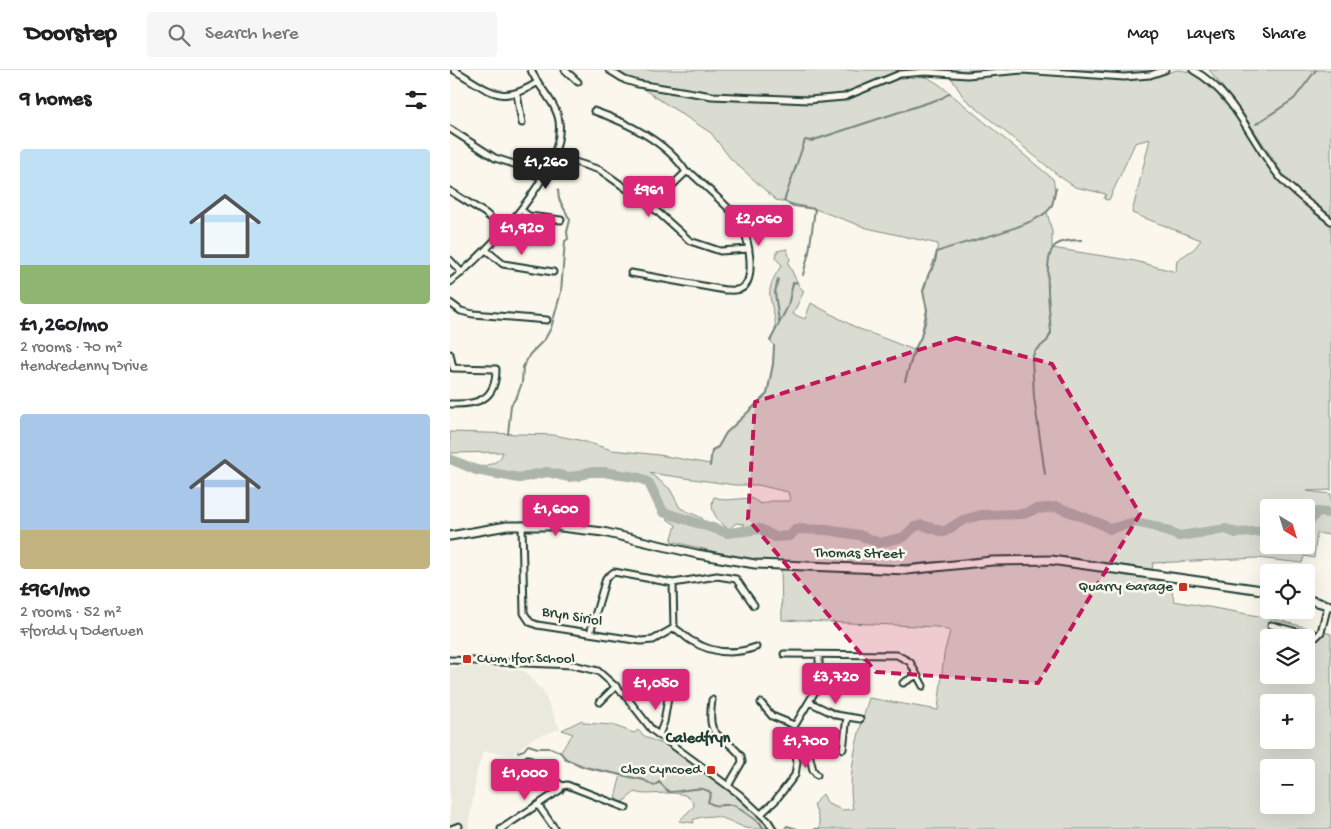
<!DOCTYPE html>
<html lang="en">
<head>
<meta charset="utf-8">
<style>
  :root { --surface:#fff; --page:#f6f6f6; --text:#202124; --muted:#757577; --line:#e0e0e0; --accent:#db2777 }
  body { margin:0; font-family:"Gochi Hand",sans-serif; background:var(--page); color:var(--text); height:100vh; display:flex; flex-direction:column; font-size:19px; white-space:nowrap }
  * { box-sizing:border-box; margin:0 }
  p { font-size:16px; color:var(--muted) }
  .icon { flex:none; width:28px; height:28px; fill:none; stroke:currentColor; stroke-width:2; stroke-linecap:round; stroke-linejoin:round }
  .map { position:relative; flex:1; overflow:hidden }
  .panel { display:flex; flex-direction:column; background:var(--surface); width:450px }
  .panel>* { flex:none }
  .needle { width:32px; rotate:142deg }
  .buttons { position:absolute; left:810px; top:429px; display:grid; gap:10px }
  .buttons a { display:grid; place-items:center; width:55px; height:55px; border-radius:5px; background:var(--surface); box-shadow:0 5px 20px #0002; font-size:25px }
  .price { position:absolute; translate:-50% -42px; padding:0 11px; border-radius:5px; background:var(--accent); color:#fff; font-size:16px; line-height:32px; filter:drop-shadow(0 1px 2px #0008) }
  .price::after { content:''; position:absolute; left:50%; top:30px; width:15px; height:11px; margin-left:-8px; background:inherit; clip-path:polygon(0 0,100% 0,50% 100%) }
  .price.on { background:#222; color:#fff }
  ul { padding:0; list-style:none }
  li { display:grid; align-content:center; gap:10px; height:265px; padding:0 20px }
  li span { display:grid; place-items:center; height:155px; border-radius:5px; color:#555 }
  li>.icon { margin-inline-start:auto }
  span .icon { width:90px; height:90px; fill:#fffc; stroke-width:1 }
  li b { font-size:21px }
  h2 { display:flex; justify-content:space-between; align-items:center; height:60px; padding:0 20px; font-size:21px }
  header { display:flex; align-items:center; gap:30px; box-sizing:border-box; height:70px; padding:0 25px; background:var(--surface); border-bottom:1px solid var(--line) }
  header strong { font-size:24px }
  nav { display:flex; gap:28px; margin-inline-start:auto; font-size:18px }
  .search { width:350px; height:45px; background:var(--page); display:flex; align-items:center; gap:12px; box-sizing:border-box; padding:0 18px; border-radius:5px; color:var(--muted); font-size:19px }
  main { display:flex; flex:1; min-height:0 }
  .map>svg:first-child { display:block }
  .built { fill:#eae9de }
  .green { fill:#dbdcd1; stroke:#7d8c82; fill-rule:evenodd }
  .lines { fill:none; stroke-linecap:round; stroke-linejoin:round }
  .stream { stroke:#74847b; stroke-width:2 }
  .river { stroke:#adb4aa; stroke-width:10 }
  .minor-casing { stroke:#1f3d34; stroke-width:9 }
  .secondary-casing { stroke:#1f3d34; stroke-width:11 }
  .minor { stroke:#fbf7ec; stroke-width:5 }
  .secondary { stroke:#fbf7ec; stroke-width:7 }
  .marked { fill:#c2185b; fill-opacity:0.2; stroke:#c2185b; stroke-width:4; stroke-dasharray:10 6; stroke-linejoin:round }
  .poi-dot { fill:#c8321e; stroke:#fbf7ec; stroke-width:2 }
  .labels { text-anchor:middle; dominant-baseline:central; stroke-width:5; stroke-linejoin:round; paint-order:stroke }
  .street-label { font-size:15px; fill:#1f3d34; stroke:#fbf7ec }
  .poi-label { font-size:15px; fill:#1f3d34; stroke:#fbf7ec; text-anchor:end }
  .neighbourhood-label { font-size:16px; font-weight:bold; fill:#1f3d34; stroke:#fbf7ec }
</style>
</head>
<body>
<header>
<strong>Doorstep</strong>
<div class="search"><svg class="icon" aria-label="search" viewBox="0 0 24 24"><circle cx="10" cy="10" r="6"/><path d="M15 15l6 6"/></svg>Search here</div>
<nav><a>Map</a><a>Layers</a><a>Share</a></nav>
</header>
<main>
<section class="panel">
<h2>9 homes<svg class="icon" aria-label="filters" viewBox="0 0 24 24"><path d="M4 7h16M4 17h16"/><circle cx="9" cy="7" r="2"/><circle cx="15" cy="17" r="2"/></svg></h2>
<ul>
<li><span style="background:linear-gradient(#bfe0f5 75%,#8fb573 0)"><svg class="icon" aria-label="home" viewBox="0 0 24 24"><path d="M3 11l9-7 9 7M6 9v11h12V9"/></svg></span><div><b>£1,260/mo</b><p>2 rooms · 70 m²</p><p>Hendredenny Drive</p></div></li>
<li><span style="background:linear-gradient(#a9c7e8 75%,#c2b280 0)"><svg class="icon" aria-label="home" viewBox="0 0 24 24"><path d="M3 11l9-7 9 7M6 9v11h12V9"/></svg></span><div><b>£961/mo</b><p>2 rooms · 52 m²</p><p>Ffordd y Dderwen</p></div></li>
</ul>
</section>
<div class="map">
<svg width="881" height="759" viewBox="0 0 881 759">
  <rect width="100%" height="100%" fill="#fbf7ec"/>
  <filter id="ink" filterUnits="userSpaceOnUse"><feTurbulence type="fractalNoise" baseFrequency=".02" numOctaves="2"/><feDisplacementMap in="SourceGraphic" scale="10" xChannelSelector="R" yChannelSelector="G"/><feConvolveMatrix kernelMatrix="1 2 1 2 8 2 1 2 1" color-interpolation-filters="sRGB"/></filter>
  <g filter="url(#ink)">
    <path class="built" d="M17,596l58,5 14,17 2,-1 19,42 -29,10 -19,16 -28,-4 -6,16 -10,62h-18v-161z"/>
    <path class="green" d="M163,0h383l-35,3 -46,-3 -20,3 -49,21 -38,3 -92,-3 -81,-13z
      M604,0h97c-31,10 -65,3 -97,0z
      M727,0c41,0 73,75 97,103 17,19 37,35 57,51v266l-24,1 24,3v41l-14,-2 -3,25 -10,-2 -2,7 -45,-5 -104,5 -1,7 16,2 6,29 96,17 61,16v195h-512l1,-6 -6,-19 9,-10 5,10 15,6 10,-1c-7,-35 6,-78 16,-111l69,12 6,-56 6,-23 -12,-4 -156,-7 -1,-56h80l-93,-3 -36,-5 -61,-15 5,-16 -9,-6v-6l-9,-9 -9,-21 -9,-5 -36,-6h-15l-11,4 -10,1 -21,-5 -28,6 -43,-8 -5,-2c12,-2 29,-3 32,-16l-53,1v-21l104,3 25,5 33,10 47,5 51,9 2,-14 6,-3 8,-14 41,-39 6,-30 1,-18 -4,-7c13,-12 -2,-34 0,-49 1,-9 7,-18 12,-25l-6,-6 1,-8 10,-2 3,11 -2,3 11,23 5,5 -11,23 12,5 6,-16 46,25 57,22c6,-11 15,-29 13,-41 -1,-7 -5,-13 -3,-20 3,-16 12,-28 14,-45l-71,-16 -52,-19 -39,-9 -46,-42 -19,-25 -71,-46 77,13 92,3 37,-4 55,-23 26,1 13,8 113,94c3,12 2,24 -6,33l5,19v17l83,13 41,11 1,-12 17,-11 7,-9 -69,-27 18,-74 -15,4 -26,57 -5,-1 2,-5 -31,-7 -16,-11 -95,-78 -12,-19 1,-2c23,-1 46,-5 68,-5 54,-1 102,17 156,-2zM200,403l85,12h23l30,7 2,9h-19l-10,3 -10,-6 -25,2 -12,-3c-6,13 4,25 15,32l7,-6 9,1c-12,12 -23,7 -38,2l-5,-8 -22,-10 -10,-19zM819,438h37v37h-37zM566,486l51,1 76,11 -88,-10 -133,8 -27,-1zM819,568h37v37h-37zM819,632h37v38h-37zM819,698h37v37h-37z
      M759,0h122v148l-43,-36 -45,-69z
      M132,650l2,3 28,2 22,8 4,-3c8,10 22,12 33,18 35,21 67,48 96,77l2,4c-7,0 -18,0 -24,-1 -17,-8 -32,-17 -52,-8l1,3 -15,-2 15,-15c-6,-23 -45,-7 -59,-14l-12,10 -8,-4 6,-23c-20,-4 -48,-6 -61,-23l13,-18 -11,-4z"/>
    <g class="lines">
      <path class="stream" d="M806,54l38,-25 22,-29
        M353,205l6,-23 6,-43 -21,-3 -10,-5 21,-61 6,1 131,-43 8,-5
        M328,209l-3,14 4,28
        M320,271l18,-35 5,-23 4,-1
        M455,311l9,-30 7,-14 6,-27 -4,-19 6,-18 5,-7 3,-14c23,-10 102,-25 114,-45 3,-5 3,-13 5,-19
        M58,364l3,-29 6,-9 5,-13 1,-16 7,-13 15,-15 6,-11 10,-36 4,-51 3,-2 -1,-7 3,-12 -11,-21 -1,-9
        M260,396l2,-16 6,-3 8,-14 41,-39 6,-30 1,-18
        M595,404l-11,-77 -2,-39 3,-7 12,-10 4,-8c-1,-18 -8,-72 2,-85 5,-8 21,-8 29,-8
        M68,682l6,-2 4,-5 10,3h12l10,4 6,7 19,8 59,13 10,6 5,-4 10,10c14,0 32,-8 42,1l-3,9c9,7 18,1 26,3l26,18 3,5 5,1
        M335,759l2,-3 10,3
        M365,759h3"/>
      <path class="river" d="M0,389l26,11 43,8 28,-6 21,5 10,-1 11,-4h15l36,6 9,5 14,29 65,21 32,-4 15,8 15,-1 6,-7 31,1 32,5 20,8 25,-6 10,-10 8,-2 22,7 19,-12 18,-5 42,-1 13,-5 21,-2 42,16 11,6 25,-7 19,4 25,10 47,-7 10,4 33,-2
        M856,456l11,-14 14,1"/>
      <g class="minor-casing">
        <path id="minor" d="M4,0c35,20 46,37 84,12
          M115,0l13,12
          M159,0l16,10 13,4 74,12 97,4 35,-3 56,-23 26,-2 41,3 55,-5 102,7 26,-2 15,-5
          M743,0c42,23 58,71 86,106 14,17 35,31 52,45
          M67,24l5,29
          M144,41c32,11 73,31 92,61
          M0,59l45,29 22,7 24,13
          M103,85l47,15 51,36 39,35 30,10 29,-2
          M0,121l35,22 20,17
          M71,140l8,6 32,4
          M36,180l17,14 50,8
          M0,190l12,13
          M181,203l94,17c4,0 11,1 15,-1 18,-6 8,-56 0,-68 -13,-16 -32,-32 -47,-46l-7,-3 -35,34
          M0,212c37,-29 116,-111 109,-161 -3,-19 -21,-34 -28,-51
          M0,233l11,8 12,3 74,6
          M0,284l3,14 43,1c0,31 -18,36 -46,35
          M72,455l2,88 6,9 7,3 104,16 12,-1 21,-12
          M223,513l1,45
          M821,555l45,12 5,-5 7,-27
          M224,558c6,3 10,8 16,12 21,13 44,15 66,7
          M140,563l16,-55 8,-6 59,11 44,-7 19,3 18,26
          M334,584l113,1 13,7 13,24
          M0,590l123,5 25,6 26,23 28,36 87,64 29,27 5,8
          M453,613l14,-8
          M262,630c-6,43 9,30 29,56l1,6 -14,24
          M150,632l16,-16
          M359,632l27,13 24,4
          M311,633l11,13 22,9
          M209,665l5,-13 5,-30
          M343,673l14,3 6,24 4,5
          M393,679l4,-32
          M78,689l34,27 5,-1 59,23
          M88,735l17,24
          M311,744l14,-13 20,-26 2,-13 -5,-32 27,-45v-30
          M1,759l8,-3
          M51,759l59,-39 2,-4"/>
      </g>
      <g class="secondary-casing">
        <path id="secondary" d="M0,466l57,-10h45l51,6 94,22 58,10 152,6 85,-9 59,-1 218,31
          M856,529l25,7"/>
      </g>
      <use href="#minor" class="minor"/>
      <use href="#secondary" class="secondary"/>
    </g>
  </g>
  <path class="marked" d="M506,268l96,26 88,150 -102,169 -162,-11 -128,-153 7,-117z"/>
  <g class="poi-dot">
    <rect x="728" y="512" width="10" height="10" rx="2.5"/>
    <rect x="12" y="584" width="10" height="10" rx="2.5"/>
    <rect x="256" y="695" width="10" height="10" rx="2.5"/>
  </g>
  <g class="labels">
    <g class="street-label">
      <text transform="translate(409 484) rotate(1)">Thomas Street</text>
      <text transform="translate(122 547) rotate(10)">Bryn Siriol</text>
    </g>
    <g class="poi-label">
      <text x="723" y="517">Quarry Garage</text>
      <text x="27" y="589" text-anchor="start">Cwm Ifor School</text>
      <text x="251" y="700">Clos Cyncoed</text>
    </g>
    <g class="neighbourhood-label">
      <text x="248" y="669">Caledfryn</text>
    </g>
  </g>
</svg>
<div class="buttons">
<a><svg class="needle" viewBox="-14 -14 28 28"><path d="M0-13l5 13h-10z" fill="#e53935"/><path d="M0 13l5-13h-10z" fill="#757577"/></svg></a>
<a><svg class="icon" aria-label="locate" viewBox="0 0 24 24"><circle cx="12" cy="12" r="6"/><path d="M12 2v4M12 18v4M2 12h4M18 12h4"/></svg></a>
<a><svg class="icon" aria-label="layers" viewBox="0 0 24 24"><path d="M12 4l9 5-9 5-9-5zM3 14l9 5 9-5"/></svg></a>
<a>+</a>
<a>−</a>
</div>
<b class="price on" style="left:96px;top:120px">£1,260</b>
<b class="price" style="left:199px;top:148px">£961</b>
<b class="price" style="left:309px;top:177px">£2,060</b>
<b class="price" style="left:72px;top:186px">£1,920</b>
<b class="price" style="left:106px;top:467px">£1,600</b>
<b class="price" style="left:386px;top:635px">£3,720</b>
<b class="price" style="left:206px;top:641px">£1,050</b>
<b class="price" style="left:356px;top:699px">£1,700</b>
<b class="price" style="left:75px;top:731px">£1,000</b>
</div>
</main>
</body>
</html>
